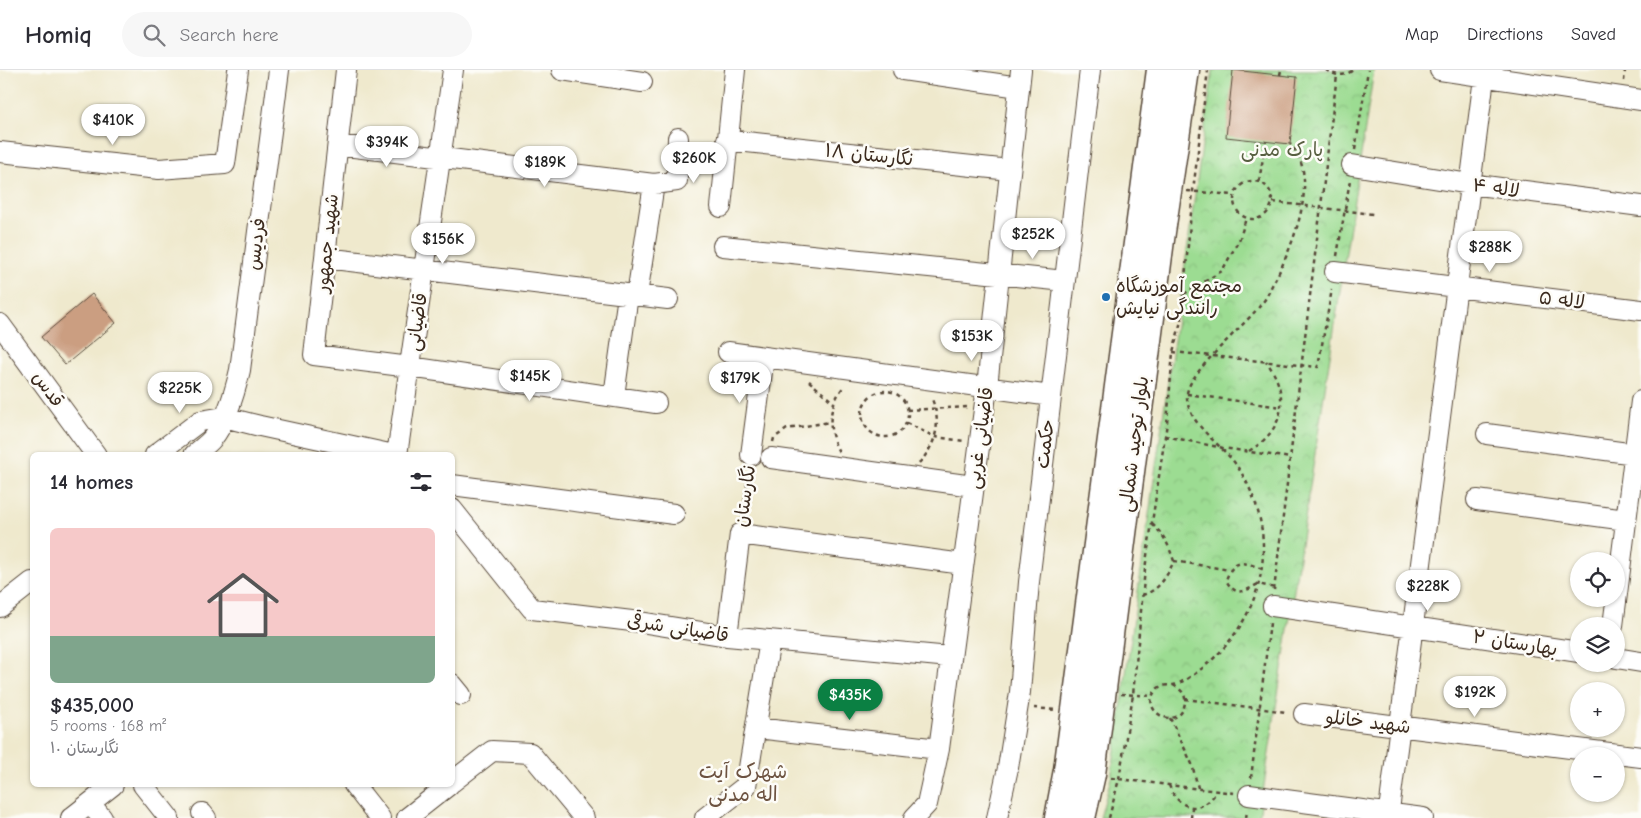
<!DOCTYPE html>
<html lang="en">
<head>
<meta charset="utf-8">
<style>
  :root { --surface:#fff; --page:#f7f7f7; --text:#2b2b33; --muted:#7c7c81; --line:#e1e1e2; --accent:#0b8043 }
  body { margin:0; font-family:"Comic Neue","Playpen Sans Arabic",sans-serif; background:var(--page); color:var(--text); height:100vh; display:flex; flex-direction:column; font-size:19px; white-space:nowrap }
  * { box-sizing:border-box; margin:0 }
  p { font-size:16px; color:var(--muted) }
  .icon { flex:none; width:28px; height:28px; fill:none; stroke:currentColor; stroke-width:2; stroke-linecap:round; stroke-linejoin:round }
  .map { position:relative; flex:1; overflow:hidden }
  .panel { position:absolute; left:30px; top:382px; width:425px; height:335px; display:flex; flex-direction:column; background:var(--surface); border-radius:8px; box-shadow:0 1px 4px #0004 }
  .panel>* { flex:none }
  .buttons { position:absolute; left:1570px; top:482px; display:grid; gap:10px }
  .buttons a { display:grid; place-items:center; width:55px; height:55px; border-radius:50%; background:var(--surface); box-shadow:0 1px 4px #0004; font-size:25px }
  .price { position:absolute; translate:-50% -42px; padding:0 11px; border-radius:18px; background:#fff; color:#222; font-size:16px; line-height:32px; filter:drop-shadow(0 1px 2px #0008) }
  .price::after { content:''; position:absolute; left:50%; top:30px; width:15px; height:11px; margin-left:-8px; background:inherit; clip-path:polygon(0 0,100% 0,50% 100%) }
  .price.current { background:var(--accent); color:#fff }
  ul { padding:0; list-style:none }
  li { display:grid; align-content:center; gap:10px; height:265px; padding:0 20px }
  li span { display:grid; place-items:center; height:155px; border-radius:8px; color:#555 }
  li>.icon { margin-inline-start:auto }
  span .icon { width:90px; height:90px; fill:#fffc; stroke-width:1 }
  li b { font-size:21px }
  h2 { display:flex; justify-content:space-between; align-items:center; height:60px; padding:0 20px; font-size:21px }
  header { display:flex; align-items:center; gap:30px; box-sizing:border-box; height:70px; padding:0 25px; background:var(--surface); border-bottom:1px solid var(--line) }
  header strong { font-size:24px }
  nav { display:flex; gap:28px; margin-inline-start:auto; font-size:18px }
  .search { width:350px; height:45px; background:var(--page); display:flex; align-items:center; gap:12px; box-sizing:border-box; padding:0 18px; border-radius:28px; color:var(--muted); font-size:19px }
  .map>svg:first-child { display:block }
  .park { fill:url(#park-crowns); stroke:#6c8358 }
  .building { fill:#cb9e81 }
  .lines { fill:none; stroke-linecap:round; stroke-linejoin:round }
  .minor-casing { stroke:#564738; stroke-width:22 }
  .major-casing { stroke:#564738; stroke-width:29 }
  .path { stroke:#564738; stroke-width:2.5; stroke-dasharray:4 4; stroke-linecap:butt }
  .minor { stroke:#fff; stroke-width:20 }
  .major { stroke:#fff; stroke-width:26 }
  .poi-dot { fill:#1f6fb2; stroke:#fdfcf7; stroke-width:2 }
  .labels { text-anchor:middle; dominant-baseline:central; stroke-width:5; stroke-linejoin:round; paint-order:stroke }
  .park-label { font-size:19px; fill:#585f41; stroke:#fdfcf7 }
  .street-label { font-size:19px; fill:#3b2a1e; stroke:#fdfcf7 }
  .poi-label { font-size:19px; fill:#3b2a1e; stroke:#fdfcf7; text-anchor:start }
  .neighbourhood-label { font-size:20px; fill:#6d5341; stroke:#fdfcf7 }
</style>
</head>
<body>
<header>
<strong>Homiq</strong>
<div class="search"><svg class="icon" aria-label="search" viewBox="0 0 24 24"><circle cx="10" cy="10" r="6"/><path d="M15 15l6 6"/></svg>Search here</div>
<nav><a>Map</a><a>Directions</a><a>Saved</a></nav>
</header>
<div class="map">
<svg width="1641" height="748" viewBox="0 0 1641 748">
  <defs>
    <pattern id="park-crowns" width="20" height="18" patternUnits="userSpaceOnUse" patternTransform="scale(1.25)"><rect width="20" height="18" fill="#9cdc92"/><path d="M2 6a3 3 0 1 1 6 0M12 15a3 3 0 1 1 6 0" fill="none" stroke="#87bd7d"/></pattern>
  </defs>
  <rect width="100%" height="100%" fill="#fdfcf7"/>
  <filter id="ink" filterUnits="userSpaceOnUse"><feTurbulence type="fractalNoise" baseFrequency=".02" numOctaves="2"/><feDisplacementMap in="SourceGraphic" scale="10" xChannelSelector="R" yChannelSelector="G"/><feConvolveMatrix kernelMatrix="1 2 1 2 8 2 1 2 1" color-interpolation-filters="sRGB"/></filter>
  <filter id="wash" filterUnits="userSpaceOnUse"><feTurbulence type="fractalNoise" baseFrequency=".0096" numOctaves="4" result="noise"/><feDisplacementMap in="SourceGraphic" scale="20" xChannelSelector="R" yChannelSelector="G"/><feGaussianBlur stdDeviation="1.12" result="paint"/><feColorMatrix in="noise" values="0 0 0 0 0 0 0 0 0 0 0 0 0 0 0 0 0 1.4 0 .05"/><feComposite in="paint" operator="in"/></filter>
  <g filter="url(#wash)">
    <rect width="100%" height="100%" fill="#efe9cd"/>
    <path class="park" d="M1213,0h161l-115,748h-159l11,-40z"/>
    <g id="blocks">
      <path class="building" d="M1233,0l64,7 -7,67 -64,-7z
        M92,224l24,29 -51,42 -24,-28z"/>
    </g>
  </g>
  <g filter="url(#ink)">
    <use href="#blocks" fill-opacity="0" stroke="#564738" stroke-width="1"/>
    <g class="lines">
      <g class="minor-casing">
        <path id="minor" d="M346,0l-32,285 96,12 246,36
          M562,0l80,12
          M903,0l116,17
          M1440,0l201,30
          M727,70l283,30
          M338,75l316,39 23,-3 1,-43
          M0,82l159,17 66,-5 13,-94
          M1352,95l118,19 171,22
          M721,137l14,-137
          M723,176l342,35
          M325,188l343,41
          M1335,202l306,38
          M637,225l17,-111
          M0,254l96,131
          M728,282l323,44
          M614,326l14,-101
          M1487,364l148,20
          M155,385l45,-34 24,-4 36,9 134,29
          M194,385c5,-5 13,-10 18,-16 14,-17 23,-47 28,-69l39,-300
          M397,385l56,-385
          M751,385l13,-98
          M771,388l202,28
          M452,415l222,29
          M1477,430l149,20
          M452,439l80,100 108,13 87,14 223,21
          M1273,536l306,46
          M0,537l32,-25
          M1613,556l28,-225
          M727,566l13,-102 223,30
          M1616,588l25,4
          M452,614l9,11
          M1304,644l337,43
          M756,658l183,21
          M452,712l40,-31 38,2 54,65
          M143,715l26,33
          M354,715l26,33
          M1249,725l174,23
          M90,733l12,15
          M202,743l4,5
          M71,748l42,-33
          M407,748l42,-33
          M705,748l41,-32 24,-146
          M914,748l13,-14 12,-55 48,-362 34,-317
          M997,748l11,-50 12,-76 9,-110 61,-512
          M1388,748l97,-748"/>
      </g>
      <g class="major-casing">
        <path id="major" d="M1058,748l9,-48 93,-700
          M1082,748l10,-44 70,-542 24,-162"/>
      </g>
      <path class="path" d="M1326,0c9,6 18,7 27,0
        M1280,5l1,-5
        M1624,11l1,-11
        M1355,80l13,-80
        M1234 130a19 19 0 1 1 38 0a19 19 0 1 1-38 0Z
        M1259,111l7,-40
        M1187,121l47,4
        M1273,132l100,12
        M1337,186l13,-76
        M1184,224l38,-23 18,-33 6,-20
        M1173,282l145,15 14,-78
        M809,311l25,22
        M862 344a23 23 0 1 1 46 0a23 23 0 1 1-46 0Z
        M1187,324l94,13
        M907,340l61,-3
        M906,353l29,14 29,4
        M1165,366l58,12 68,10
        M773,372l1,-4 13,-9 43,-7
        M1249,381c36,-21 42,-56 17,-90
        M839,382c-13,-23 -11,-47 6,-67
        M919,393c18,-19 23,-42 12,-66
        M742,448l7,-47
        M1174,491l56,9
        M1262,499c-18,-8 -29,-10 -36,11 9,17 18,12 32,4l17,4
        M1274,520l63,-515
        M1142,525c17,-4 25,-19 32,-34 -6,-17 -9,-25 -22,-37
        M1173,615c7,4 13,8 12,17 -3,31 -48,11 -29,-12 5,-6 10,-4 17,-5 7,-1 17,-8 23,-12 68,-50 89,-135 41,-207 -15,-22 -52,-43 -50,-72 1,-22 61,-71 76,-92 5,-6 7,-14 11,-20 18,-34 48,-105 16,-138
        M1121,624l31,2
        M1185,629l102,13
        M1034,638l22,2
        M1170,648l22,46 6,24
        M1111,708l123,15
        M1251,708l19,-155
        M1169,715c9,25 33,31 48,6
        M1109,748l10,-39 14,-84 12,-126 22,-146 6,-71 8,-31 12,-130 15,-121
        M1191,748l1,-11
        M1246,748l1,-7"/>
      <use href="#minor" class="minor"/>
      <use href="#major" class="major"/>
    </g>
  </g>
  <circle class="poi-dot" cx="1106" cy="227" r="5"/>
  <g class="labels">
    <g class="park-label">
      <text x="1282" y="80">پارک مدنی</text>
    </g>
    <g class="street-label">
      <text transform="translate(869 85) rotate(6)">نگارستان ۱۸</text>
      <text transform="translate(1496 118) rotate(8)">لاله ۴</text>
      <text transform="translate(327 173) rotate(-84)">شهید جمهور</text>
      <text transform="translate(256 174) rotate(-83)">فردیس</text>
      <text transform="translate(1562 230) rotate(7)">لاله ۵</text>
      <text transform="translate(417 252) rotate(-82)">قاضیانی</text>
      <text transform="translate(48 319) rotate(54)">قدس</text>
      <text transform="translate(980 368) rotate(-82)">قاضیانی غربی</text>
      <text transform="translate(1045 374) rotate(-83)">حکمت</text>
      <text transform="translate(1134 374) rotate(-83)">بلوار توحید شمالی</text>
      <text transform="translate(745 426) rotate(-82)">نگارستان</text>
      <text transform="translate(678 558) rotate(9)">قاضیانی شرقی</text>
      <text transform="translate(1515 573) rotate(9)">بهارستان ۲</text>
      <text transform="translate(1368 652) rotate(7)">شهید خانلو</text>
    </g>
    <g class="poi-label">
      <text x="1116" y="216">مجتمع آموزشگاه<tspan x="1116" dy="22">رانندگی نیایش</tspan></text>
    </g>
    <g class="neighbourhood-label">
      <text x="743" y="701">شهرک آیت<tspan x="743" dy="23">اله مدنی</tspan></text>
    </g>
  </g>
</svg>
<div class="buttons">
<a><svg class="icon" aria-label="locate" viewBox="0 0 24 24"><circle cx="12" cy="12" r="6"/><path d="M12 2v4M12 18v4M2 12h4M18 12h4"/></svg></a>
<a><svg class="icon" aria-label="layers" viewBox="0 0 24 24"><path d="M12 4l9 5-9 5-9-5zM3 14l9 5 9-5"/></svg></a>
<a>+</a>
<a>−</a>
</div>
<b class="price" style="left:113px;top:76px">$410K</b>
<b class="price" style="left:387px;top:98px">$394K</b>
<b class="price" style="left:694px;top:114px">$260K</b>
<b class="price" style="left:545px;top:118px">$189K</b>
<b class="price" style="left:1033px;top:190px">$252K</b>
<b class="price" style="left:443px;top:195px">$156K</b>
<b class="price" style="left:1490px;top:203px">$288K</b>
<b class="price" style="left:972px;top:292px">$153K</b>
<b class="price" style="left:530px;top:332px">$145K</b>
<b class="price" style="left:740px;top:334px">$179K</b>
<b class="price" style="left:180px;top:344px">$225K</b>
<b class="price" style="left:1428px;top:542px">$228K</b>
<b class="price" style="left:1475px;top:648px">$192K</b>
<b class="price current" style="left:850px;top:651px">$435K</b>
<section class="panel">
<h2>14 homes<svg class="icon" aria-label="filters" viewBox="0 0 24 24"><path d="M4 7h16M4 17h16"/><circle cx="9" cy="7" r="2"/><circle cx="15" cy="17" r="2"/></svg></h2>
<ul>
<li><span style="background:linear-gradient(#f6c9c9 70%,#7fa58c 0)"><svg class="icon" aria-label="home" viewBox="0 0 24 24"><path d="M3 11l9-7 9 7M6 9v11h12V9"/></svg></span><div><b>$435,000</b><p>5 rooms · 168 m²</p><p>نگارستان ۱۰</p></div></li>
</ul>
</section>
</div>
</body>
</html>
